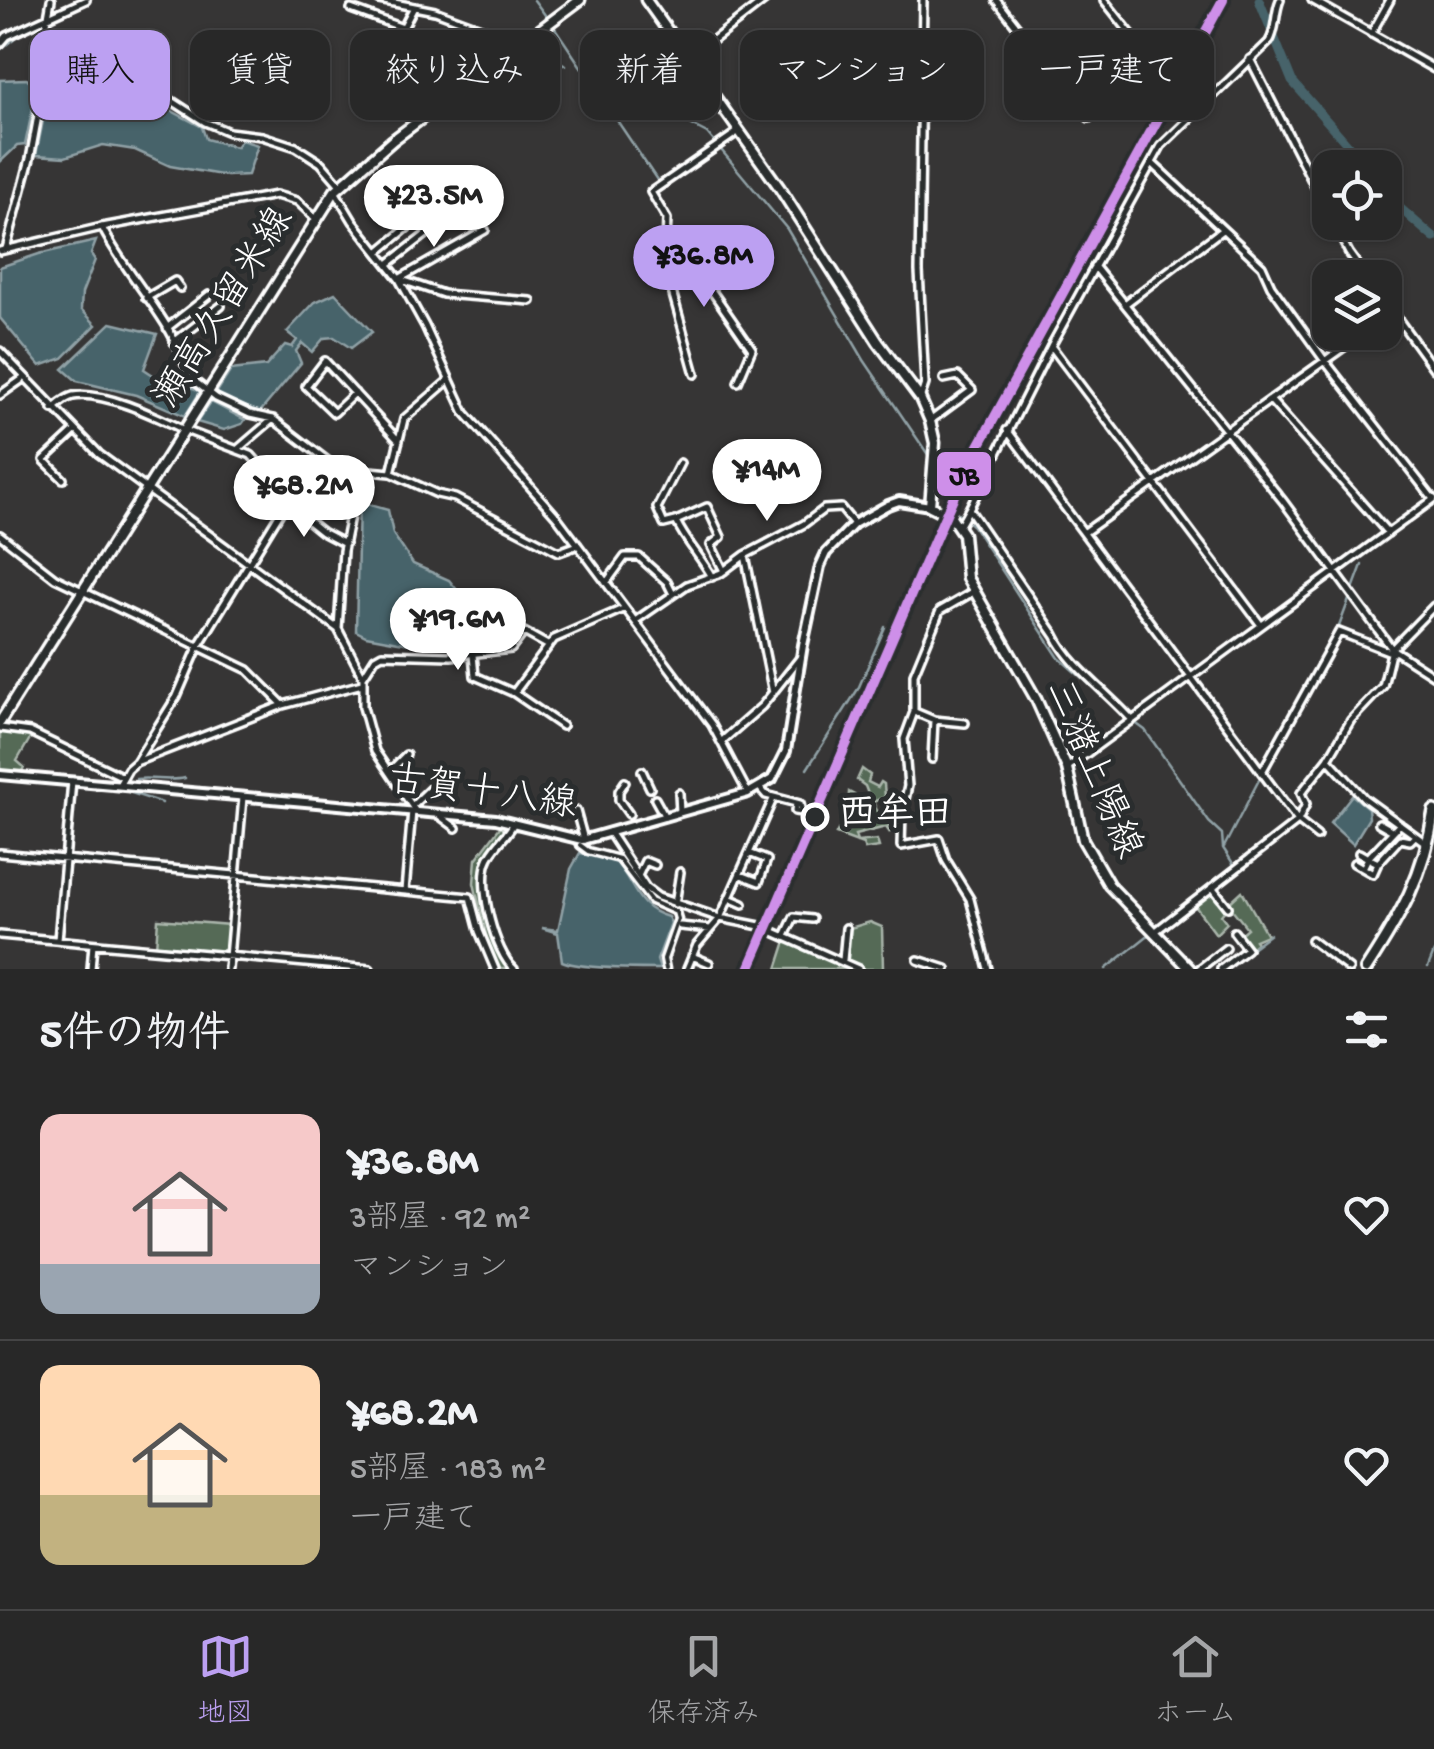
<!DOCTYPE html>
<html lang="ja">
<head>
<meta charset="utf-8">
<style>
  :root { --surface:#282828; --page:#343434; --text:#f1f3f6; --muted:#a5a6a8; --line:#444445; --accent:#bca0f2 }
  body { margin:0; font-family:"Gochi Hand","Klee One",sans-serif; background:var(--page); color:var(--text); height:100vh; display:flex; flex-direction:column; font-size:38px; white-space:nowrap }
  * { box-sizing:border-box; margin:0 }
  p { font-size:32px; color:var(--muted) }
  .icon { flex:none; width:55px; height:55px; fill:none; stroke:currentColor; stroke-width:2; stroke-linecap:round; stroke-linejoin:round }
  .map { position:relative; height:969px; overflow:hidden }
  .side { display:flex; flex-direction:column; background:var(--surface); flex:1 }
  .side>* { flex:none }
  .hud { position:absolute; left:30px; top:30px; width:1375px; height:90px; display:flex; gap:20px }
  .fabs { position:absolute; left:1312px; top:150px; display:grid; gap:20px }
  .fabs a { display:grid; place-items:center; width:90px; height:90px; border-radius:20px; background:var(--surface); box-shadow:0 2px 8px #0004,0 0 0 2px var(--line); font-size:50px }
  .price { position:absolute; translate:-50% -85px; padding:0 22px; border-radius:35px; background:#fff; color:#222; font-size:32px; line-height:65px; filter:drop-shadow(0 2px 5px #0008) }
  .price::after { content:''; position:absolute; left:50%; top:60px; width:30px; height:22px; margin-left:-15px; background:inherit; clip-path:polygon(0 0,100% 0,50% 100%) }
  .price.on { background:var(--accent); color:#111 }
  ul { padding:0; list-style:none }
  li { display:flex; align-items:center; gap:30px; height:250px; padding:0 40px }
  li+li { border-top:2px solid var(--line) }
  li span { display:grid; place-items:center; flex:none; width:280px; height:200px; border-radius:20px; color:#555 }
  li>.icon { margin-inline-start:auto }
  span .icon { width:120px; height:120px; fill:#fffc; stroke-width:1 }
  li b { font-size:42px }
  h2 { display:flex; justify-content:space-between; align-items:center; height:120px; padding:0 40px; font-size:42px }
  .tag { padding:0 35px; border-radius:20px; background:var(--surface); box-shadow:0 2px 8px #0004,0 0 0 2px var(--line); font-size:35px; line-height:90px }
  .tag.on { background:var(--accent); color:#111 }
  .dock { display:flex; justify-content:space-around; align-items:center; height:140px; border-top:2px solid var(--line); background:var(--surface); font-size:28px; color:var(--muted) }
  .dock a { display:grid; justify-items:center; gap:5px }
  .dock .on { color:var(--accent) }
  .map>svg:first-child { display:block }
  .green { fill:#546b57; stroke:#aab5ab; stroke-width:2.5 }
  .water { fill:#46636a; stroke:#90a1a6; stroke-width:2.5 }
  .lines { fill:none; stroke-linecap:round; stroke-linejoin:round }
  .stream { stroke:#90a1a6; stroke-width:2.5 }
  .river { stroke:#46636a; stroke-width:9 }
  .pedestrian-casing { stroke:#fff; stroke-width:11 }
  .minor-casing { stroke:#fff; stroke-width:12 }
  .tertiary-casing { stroke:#fff; stroke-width:12 }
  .secondary-casing { stroke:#fff; stroke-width:14 }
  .primary-casing { stroke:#fff; stroke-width:15 }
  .trunk-casing { stroke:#fff; stroke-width:16 }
  .pedestrian { stroke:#2a2d2e; stroke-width:4 }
  .minor { stroke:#2a2d2e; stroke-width:5 }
  .tertiary { stroke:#2a2d2e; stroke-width:5 }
  .secondary { stroke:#2a2d2e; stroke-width:6 }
  .primary { stroke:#2a2d2e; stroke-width:8 }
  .trunk { stroke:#2a2d2e; stroke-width:9 }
  .rail-1-casing { stroke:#2a2d2e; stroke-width:18 }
  .rail-1 { stroke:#ce8fe9; stroke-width:10 }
  .stop-dot { fill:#2a2d2e; stroke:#fff; stroke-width:5 }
  .labels { text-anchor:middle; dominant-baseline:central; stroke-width:10; stroke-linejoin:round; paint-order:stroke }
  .street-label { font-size:38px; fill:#fff; stroke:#2a2d2e }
  .stop-label { font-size:38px; font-weight:bold; fill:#fff; stroke:#2a2d2e; text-anchor:start }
  .line-badge { stroke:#2a2d2e; stroke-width:4 }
  .pale-badge-label { font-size:28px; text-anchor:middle; font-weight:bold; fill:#111 }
</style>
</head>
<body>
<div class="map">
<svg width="1434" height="969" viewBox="0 0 1434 969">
  <rect width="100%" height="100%" fill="#363535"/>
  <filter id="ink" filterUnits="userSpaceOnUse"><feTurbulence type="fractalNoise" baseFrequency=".01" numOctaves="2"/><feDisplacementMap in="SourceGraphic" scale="20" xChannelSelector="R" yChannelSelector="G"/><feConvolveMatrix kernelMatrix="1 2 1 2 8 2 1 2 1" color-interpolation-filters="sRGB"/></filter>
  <g filter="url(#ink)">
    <path class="green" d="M0,731l32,4 -15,26 7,6 -3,6 -21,-1z
      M862,769l8,6 -2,7 10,5 3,-5 3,2 1,13 -12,5 6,13 8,-1 3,19 -4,-6 -31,8 2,7 20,-2 2,7 -14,2 -2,-5 -27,-10 2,-4 8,3 2,-8 -6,-4 2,-4 18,10 3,-8 -2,-7h-15l1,-20 7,4 -1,7 5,2 10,-6 -5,-13 -8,-6z
      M503,823l17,3c-11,10 -24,22 -30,36 -14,32 6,78 20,107h-11l-12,-30 -13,-56 2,-24z
      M1214,890l13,18 -6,7 6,8 -11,11 -21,-28z
      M1242,891l25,44 -12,5 2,3 -8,6 -10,-14 8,-7 -19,-24z
      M158,919l71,6 -3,29 -70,-6z
      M870,922l12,5 1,42h-21l-17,-9 5,-32z
      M786,941l64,28h-73z"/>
    <path class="water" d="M55,63l77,27 70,37 4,12 30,8 5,-7 17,5 -10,30 -21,1 -57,-10 -35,-16 -32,-5 -38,12 -29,-2z
      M26,79l12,4 -13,62 -8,1 -17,16v-82z
      M96,241l-5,13 4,6 -13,33 -1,16 15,16 -33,33 -23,8 -40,-48v-51l39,-13z
      M335,293l37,39 -21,16 -17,-11 -10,1 -12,14 -10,-9 -6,8 5,12 -41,49 -45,-17 16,-25 35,-4 19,-21 7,2 5,-7 -10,-8 28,-30z
      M111,323l46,11 -13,35c10,7 20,13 31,16 11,3 16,0 25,7l-15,24 -49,-21 -59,-14 -14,-12z
      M211,402l34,18 -3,4 -18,6 -27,-8z
      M359,502l29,8 5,24 20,30 36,16 9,11 36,10v5l-39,7 1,6 -15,9 1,4 -17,15 -59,-11 -10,-5z
      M1352,795l16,13 1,10 -16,26 -23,-21z
      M580,853l34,7c22,24 20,47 54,57l3,6 -14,37 3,9c-25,0 -79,0 -98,-8l-4,-28 -16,-5 16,2 13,-61z"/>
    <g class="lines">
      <path class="stream" d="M365,0l75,17 77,27
        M534,0l14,19
        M553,25l104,155
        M525,46l41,19
        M0,50l22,-18
        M584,65l9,8 114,60 80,96 77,131 67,99
        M935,466l10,9 1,28 27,23 86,132 61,53
        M1338,629l24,-64
        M1134,722l11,8 64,92 13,12 1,14 13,20
        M807,769l51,-80 27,-62
        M136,779c18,-2 33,3 49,-1
        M75,785l13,1
        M116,788l46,15
        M1224,847l37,-71
        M1250,949l20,-15
        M1428,967l6,-15
        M1106,969l45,-36"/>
      <path class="river" d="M1259,0l33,81 76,87
        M1385,195l49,43"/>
      <g class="pedestrian-casing">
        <path id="pedestrian" d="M580,845l8,6 31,8 32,42 25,11 2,7 -14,40 2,10"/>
      </g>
      <g class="minor-casing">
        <path id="minor" d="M379,0l56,11 86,32
          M996,0l93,118
          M1104,0l47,59 24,12
          M1312,0l122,69
          M414,7l-19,36 30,17
          M351,9l52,19
          M1371,34l19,-34
          M0,44l7,-8 79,-36
          M49,56l117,41 39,25 24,10 33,4 34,11 25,16 19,22
          M689,59l76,-59
          M1250,59l80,157
          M1152,163l110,103 9,20 54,75 108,138
          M335,191l18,30 46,58 26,47 40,87 92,104 68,91 87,117 36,68
          M1333,222l16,31 18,25
          M102,227c23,48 77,100 86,149l28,22 34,16 23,5 56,43 30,8 32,3 46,21 18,4 104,54 19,-7
          M666,234l9,4 77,111 -14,33
          M6,249l24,-90 19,-103 -6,-11 8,-45
          M378,252l88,-73
          M388,264l72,-56
          M1094,266l189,235 109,148 42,27
          M399,279l86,-49
          M402,280l41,14 88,7
          M146,298l29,-17 5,7
          M1385,301l49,68
          M1125,304l97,-74
          M1385,319l9,-7
          M167,328l42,-33
          M174,342l47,-36
          M1051,346l210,279
          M0,351l99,103 239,175 25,48v30l12,44 41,61
          M695,374l-30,-108 2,-47 -16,-27 88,-61
          M355,393l-21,20 -28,-27 19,-25 74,80
          M0,395l24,-17
          M1271,401l117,132
          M53,409c6,-5 12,-11 20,-13 30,-5 80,19 107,32
          M930,421l42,-31 -14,-14 -14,3
          M185,430l66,25 26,29 9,19 36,29 23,12
          M1007,430l291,391 19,15
          M238,449l35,-30
          M391,473l13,-54 45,-39
          M63,479l-19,-19 31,-29
          M676,521l-12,3 -7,-16 23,-45
          M959,527l10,-18
          M1085,532l280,-200
          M0,535l55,43 193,92 35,35
          M745,555l28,138
          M712,577c-11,-20 -26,-35 -36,-56l31,-14 14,30 -10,8 13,26
          M606,583l19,-26h14l28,25 6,12
          M973,592l-33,19 -26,63v38l-10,27 4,47 -6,26 -1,34 38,-7 7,21 24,39 18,70
          M635,621l52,-36 34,-12 24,-18 59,-31 20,-15 17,-1 13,16
          M338,629l5,-78 16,-81
          M473,655l2,21 39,17 40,-54 71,-31
          M363,677l12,-19 7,-4 69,2 60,-7 13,-17 25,14
          M514,693l48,33
          M915,712l19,8 31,3
          M1132,720c-24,-27 -62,-54 -77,-85l-86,-126 82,-163 110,-200 108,-104c8,-13 5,-28 11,-42
          M0,728l30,4 93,45
          M721,742l41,-36 38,-48
          M932,759l2,-39
          M1328,759l36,39 63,46
          M136,762l41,-66 22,-51 87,-142
          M1067,768l367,-269
          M1263,770l76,-138 54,21
          M642,771l8,17
          M389,772l17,-17
          M625,782l-6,9v9l10,14
          M119,785l9,-16 8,-7 147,-57 79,-21
          M760,788l6,7 34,9 2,8 -7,-1 1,-8
          M679,793l1,19
          M655,799l10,18
          M412,806l22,-21
          M576,811l8,29
          M436,813l20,15
          M514,823c-7,14 -22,24 -27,39 -9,25 8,91 27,107
          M1379,823l14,8
          M1400,824l-32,34 10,5 22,-24 10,2 5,-5
          M609,832l37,56 12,9 62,21 40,8 98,43
          M0,853l470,44 9,34 16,38
          M1359,853l9,5 -5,10
          M1354,863l19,11 5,-11
          M741,875l18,7 8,-22 -18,-7
          M638,876l7,-15 10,4
          M1213,888l15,19
          M405,891l7,-80
          M729,898l14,6
          M675,904l5,-32
          M680,926l30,3
          M1156,931l142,-110 8,-17 -5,-11 27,-34 23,-39 32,-34 9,-37 42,-43
          M0,935l370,34
          M785,936l9,-19 18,2
          M58,940l14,-159
          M1311,940l38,29
          M692,956l17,7
          M843,960l3,-32
          M918,960l28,9
          M91,969l2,-25
          M228,969l15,-172
          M687,969l10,-24 23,-27 54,-121
          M1199,969l27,-21
          M1221,969l26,-20 -13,-17"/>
      </g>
      <g class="tertiary-casing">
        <path id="tertiary" d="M0,251l102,-24 174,-32 21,6 18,17
          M921,396l4,-12 -6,-113 4,-271"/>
      </g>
      <g class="secondary-casing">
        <path id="secondary" d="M0,775l496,44 86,21 166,-47 24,-14 14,-28 17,-106 17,-79 6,-13 28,-29 34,-19 11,-4 31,5"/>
      </g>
      <g class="primary-casing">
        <path id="primary" d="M646,0l133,187 99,155 42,56 10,23 5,22 -5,63 10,5
          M952,518l11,16 4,44 69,121 31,69 16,72 26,45 81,84
          M0,722l335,-531 58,-51 187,-140"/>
      </g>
      <g class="trunk-casing">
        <path id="trunk" d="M1366,969c35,-54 58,-94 68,-158"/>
      </g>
      <use href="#pedestrian" class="pedestrian"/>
      <use href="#minor" class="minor"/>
      <use href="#tertiary" class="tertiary"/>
      <use href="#secondary" class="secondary"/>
      <use href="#primary" class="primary"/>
      <use href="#trunk" class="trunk"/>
      <g class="rail-1-casing">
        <path id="rail-1" d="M749,969l213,-492 261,-477"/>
      </g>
      <use href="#rail-1" class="rail-1"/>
    </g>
  </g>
  <circle class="stop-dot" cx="815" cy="817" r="12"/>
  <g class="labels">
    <g class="street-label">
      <text transform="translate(226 309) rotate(-58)">瀬高久留米線</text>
      <text transform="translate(1091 770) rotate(67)">三潴上陽線</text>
      <text transform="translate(482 795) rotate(8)">古賀十八線</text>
    </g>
    <g class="stop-label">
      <text x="838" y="817">西牟田</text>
    </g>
  </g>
  <rect class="line-badge" x="935" y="450" width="58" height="48" rx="10" fill="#ce8fe9"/>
  <g class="pale-badge-label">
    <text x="964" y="483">JB</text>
  </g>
</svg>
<div class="fabs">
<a><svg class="icon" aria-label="locate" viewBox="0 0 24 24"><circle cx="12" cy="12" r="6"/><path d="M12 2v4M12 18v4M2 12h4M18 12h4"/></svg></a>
<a><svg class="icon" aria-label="layers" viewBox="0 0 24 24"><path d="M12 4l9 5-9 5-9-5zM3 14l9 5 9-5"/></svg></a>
</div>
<b class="price" style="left:434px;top:250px">¥23.5M</b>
<b class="price on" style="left:704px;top:310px">¥36.8M</b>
<b class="price" style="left:767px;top:524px">¥14M</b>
<b class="price" style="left:304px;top:540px">¥68.2M</b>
<b class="price" style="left:458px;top:673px">¥19.6M</b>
<div class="hud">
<a class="tag on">購入</a>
<a class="tag">賃貸</a>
<a class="tag">絞り込み</a>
<a class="tag">新着</a>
<a class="tag">マンション</a>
<a class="tag">一戸建て</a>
</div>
</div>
<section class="side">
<h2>5件の物件<svg class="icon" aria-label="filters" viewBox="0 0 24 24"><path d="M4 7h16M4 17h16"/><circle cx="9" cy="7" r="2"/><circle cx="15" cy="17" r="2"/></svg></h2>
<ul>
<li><span style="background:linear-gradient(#f6c9c9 75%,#9aa5b1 0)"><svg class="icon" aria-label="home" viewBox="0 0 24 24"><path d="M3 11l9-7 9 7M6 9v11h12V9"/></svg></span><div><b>¥36.8M</b><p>3部屋 · 92 m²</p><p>マンション</p></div><svg class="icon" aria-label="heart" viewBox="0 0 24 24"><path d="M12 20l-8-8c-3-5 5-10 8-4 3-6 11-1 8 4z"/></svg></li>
<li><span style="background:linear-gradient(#ffd9b3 65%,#c2b280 0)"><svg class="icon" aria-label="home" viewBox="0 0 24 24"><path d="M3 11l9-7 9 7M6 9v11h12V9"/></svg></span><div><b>¥68.2M</b><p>5部屋 · 183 m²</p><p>一戸建て</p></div><svg class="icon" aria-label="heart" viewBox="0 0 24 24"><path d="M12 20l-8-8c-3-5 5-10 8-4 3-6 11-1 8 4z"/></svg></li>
</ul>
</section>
<nav class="dock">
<a class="on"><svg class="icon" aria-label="map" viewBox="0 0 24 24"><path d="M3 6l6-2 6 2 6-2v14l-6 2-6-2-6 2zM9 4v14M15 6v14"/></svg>地図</a>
<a><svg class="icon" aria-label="saved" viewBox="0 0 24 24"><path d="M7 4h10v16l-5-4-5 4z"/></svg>保存済み</a>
<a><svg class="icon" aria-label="home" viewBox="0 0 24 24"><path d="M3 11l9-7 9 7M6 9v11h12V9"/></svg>ホーム</a>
</nav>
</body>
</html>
